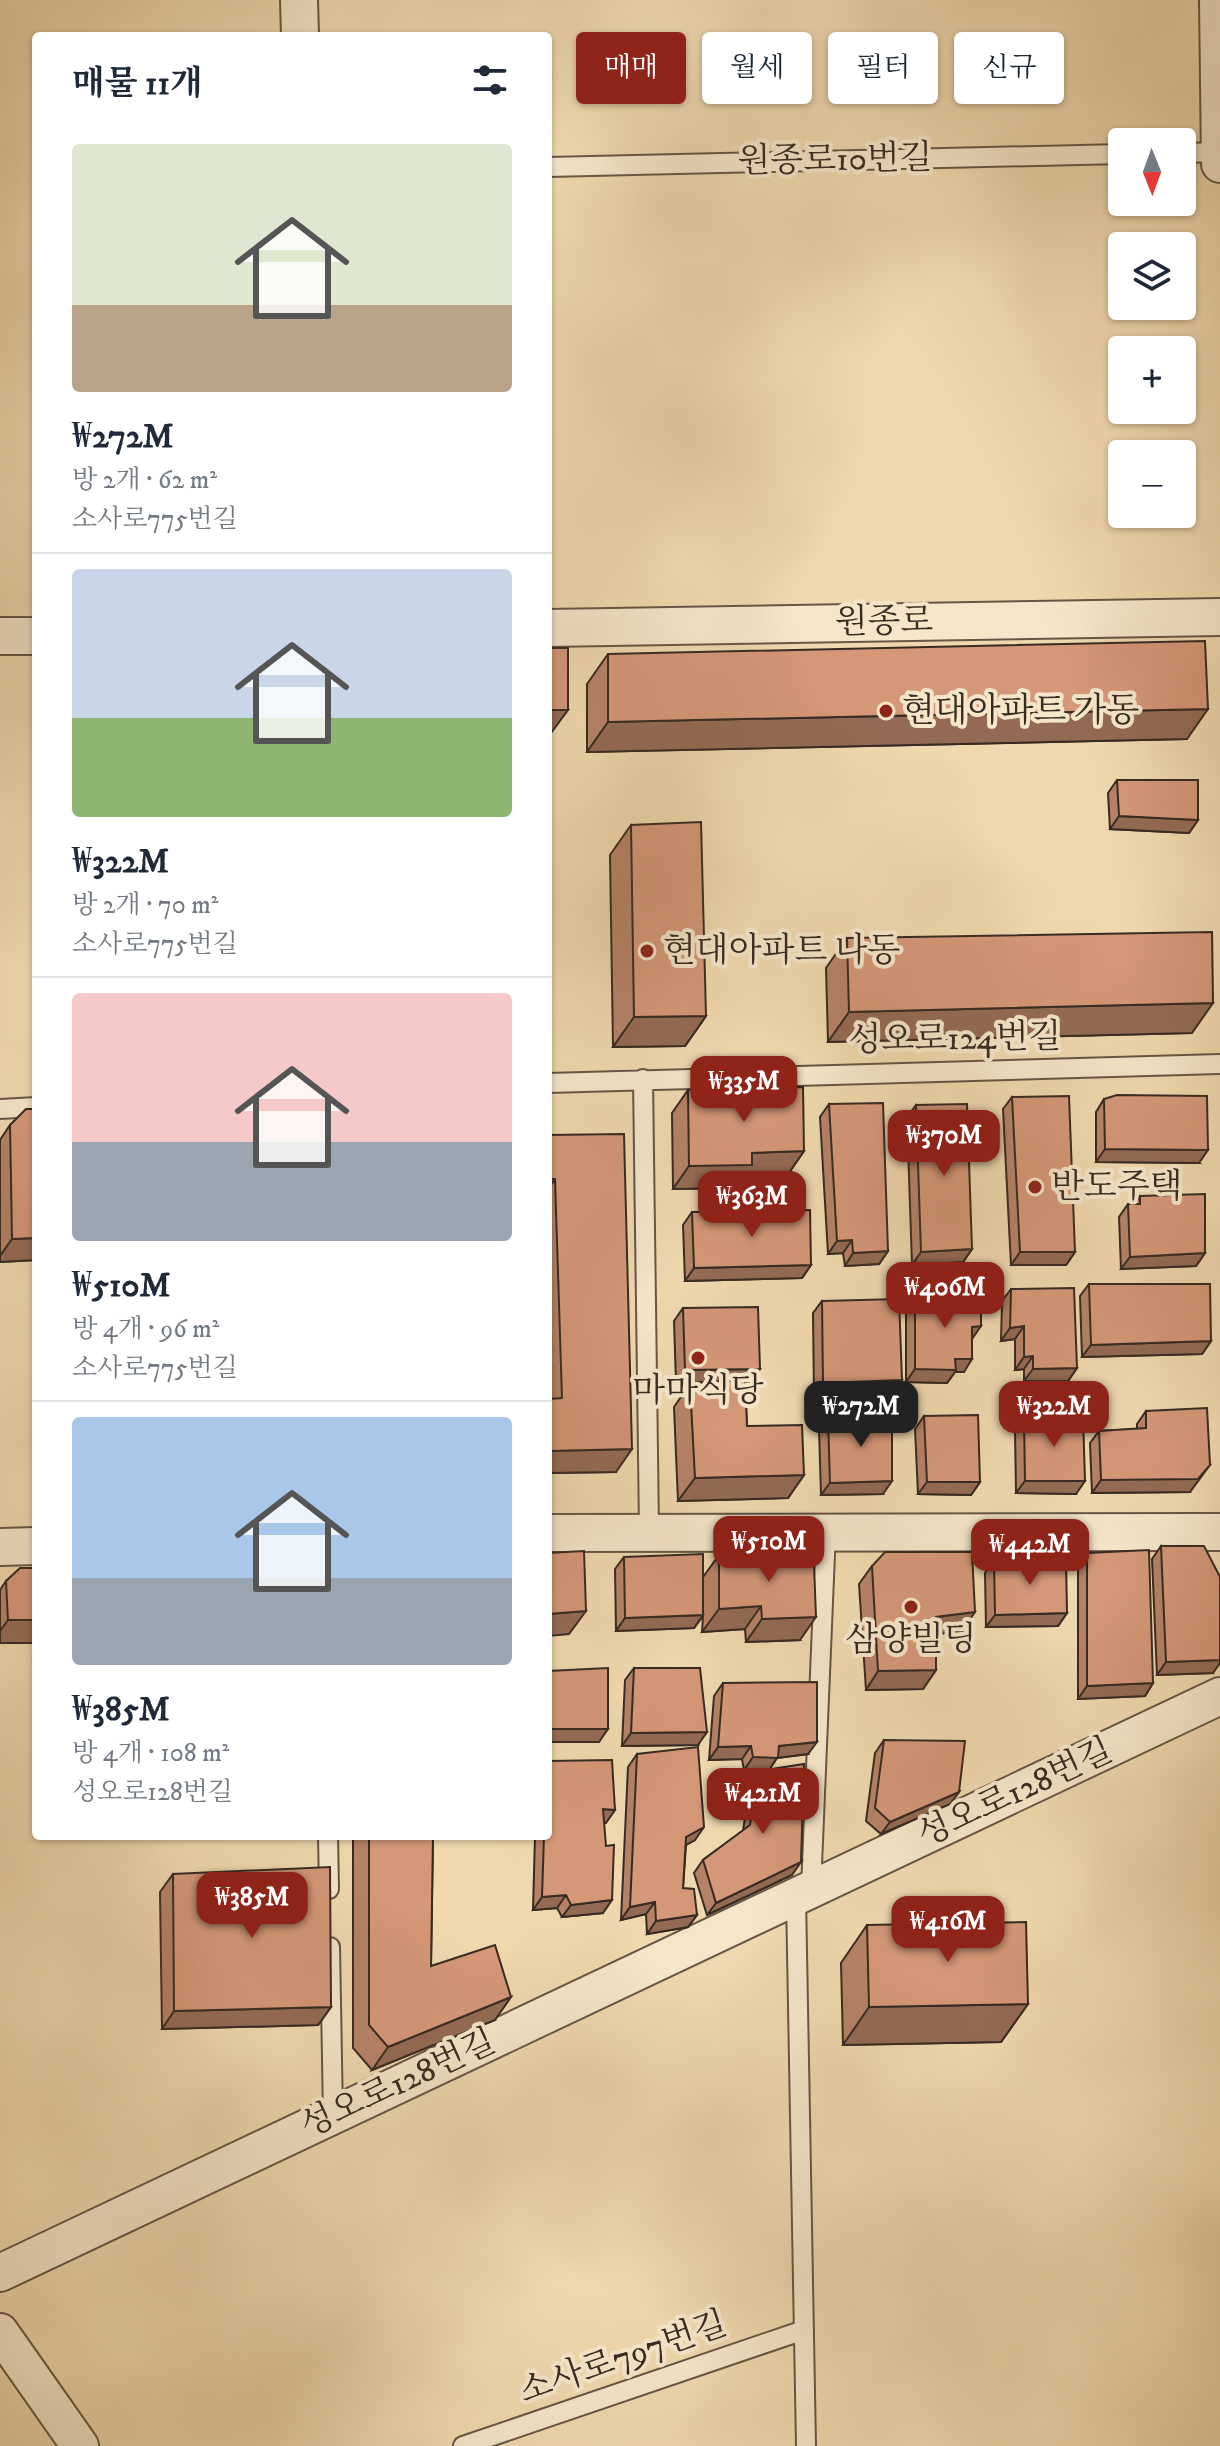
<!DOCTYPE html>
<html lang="ko">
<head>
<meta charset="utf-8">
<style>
  :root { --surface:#fff; --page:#f2f2f3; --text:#1f2937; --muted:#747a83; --line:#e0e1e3; --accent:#8f2418 }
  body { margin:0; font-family:"IM FELL DW Pica","Noto Serif KR",serif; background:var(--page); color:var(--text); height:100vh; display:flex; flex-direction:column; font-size:30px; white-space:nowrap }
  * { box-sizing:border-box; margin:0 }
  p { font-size:26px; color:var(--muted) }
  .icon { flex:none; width:44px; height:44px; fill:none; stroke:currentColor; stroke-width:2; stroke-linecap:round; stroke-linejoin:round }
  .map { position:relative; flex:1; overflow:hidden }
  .panel { position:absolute; left:32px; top:32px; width:520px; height:1808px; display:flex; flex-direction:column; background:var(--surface); border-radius:8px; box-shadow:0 2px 6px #0004 }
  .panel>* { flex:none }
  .banner { position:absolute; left:576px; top:32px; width:524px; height:72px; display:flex; gap:16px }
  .needle { width:52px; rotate:179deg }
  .buttons { position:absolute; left:1108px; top:128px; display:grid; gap:16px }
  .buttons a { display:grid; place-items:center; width:88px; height:88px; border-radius:8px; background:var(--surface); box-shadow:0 2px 6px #0004; font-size:40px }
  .price { position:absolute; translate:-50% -68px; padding:0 18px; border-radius:16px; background:var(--accent); color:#fff; font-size:26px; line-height:52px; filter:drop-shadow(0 2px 4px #0008) }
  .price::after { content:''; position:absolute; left:50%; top:48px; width:24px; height:18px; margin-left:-12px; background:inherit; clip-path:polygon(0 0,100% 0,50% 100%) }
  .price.current { background:#222; color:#fff }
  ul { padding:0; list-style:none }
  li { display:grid; align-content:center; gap:16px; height:424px; padding:0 40px }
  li+li { border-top:2px solid var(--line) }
  li span { display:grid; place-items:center; height:248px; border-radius:8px; color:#555 }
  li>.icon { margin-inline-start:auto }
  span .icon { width:144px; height:144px; fill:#fffc; stroke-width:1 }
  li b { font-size:34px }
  h2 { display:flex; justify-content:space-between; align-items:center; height:96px; padding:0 40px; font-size:34px }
  .chip { padding:0 28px; border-radius:8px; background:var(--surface); box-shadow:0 2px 6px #0004; font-size:28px; line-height:72px }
  .chip.current { background:var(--accent); color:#fff }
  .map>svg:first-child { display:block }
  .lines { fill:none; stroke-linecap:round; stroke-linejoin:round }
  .service-casing { stroke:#665645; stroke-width:22 }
  .minor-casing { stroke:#665645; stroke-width:40 }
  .service { stroke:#f5e6ca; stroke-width:18 }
  .minor { stroke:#f5e6ca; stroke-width:36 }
  .wall { fill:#b68267; stroke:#382b22; stroke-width:2 }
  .shaded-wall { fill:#946a54; stroke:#382b22; stroke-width:2 }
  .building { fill:#d49778; stroke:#382b22; stroke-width:2 }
  .poi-dot { fill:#8f2418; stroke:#f5e6ca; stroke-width:3 }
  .labels { text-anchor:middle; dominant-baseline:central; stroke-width:8; stroke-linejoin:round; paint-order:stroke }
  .street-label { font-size:34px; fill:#382b22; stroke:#f5e6ca }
  .poi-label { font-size:34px; fill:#382b22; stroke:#f5e6ca; text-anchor:start }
</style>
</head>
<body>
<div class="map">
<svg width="1220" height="2446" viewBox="0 0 1220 2446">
  <rect width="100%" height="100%" fill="#efd8ae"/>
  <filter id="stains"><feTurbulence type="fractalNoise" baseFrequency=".0025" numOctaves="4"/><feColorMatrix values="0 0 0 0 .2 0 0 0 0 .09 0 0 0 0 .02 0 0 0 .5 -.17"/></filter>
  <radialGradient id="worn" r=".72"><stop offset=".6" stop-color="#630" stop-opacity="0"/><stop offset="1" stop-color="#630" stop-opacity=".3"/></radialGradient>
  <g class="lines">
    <g class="service-casing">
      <path id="service" d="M1182,153l38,-1
        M548,167l574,-13
        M643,1079l6,451
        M548,1083l672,-19
        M0,1109l36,-2
        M328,1836l1,53
        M811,1889l15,-359
        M796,1896l10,550
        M330,1947l3,168
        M463,2446l341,-116"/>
    </g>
    <g class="minor-casing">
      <path id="minor" d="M299,0l1,36
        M1218,0l2,164
        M548,628l672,-11
        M0,636h36
        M548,1533l672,-1
        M0,1547l36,-1
        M0,2273l1220,-577
        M0,2332l80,114"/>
    </g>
    <use href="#service" class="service"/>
    <use href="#minor" class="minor"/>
  </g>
  <path class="wall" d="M608,654l579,85 -600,13v-68z
    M1117,780l81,40 -9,13 -79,-4 -2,-36z
    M631,825l75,191 -21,30 -72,1 -3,-192z
    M847,938l345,95 -364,9 -2,-74z
    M688,1090l116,61 -16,23 -43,1 -9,13 -63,1 -1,-76z
    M1012,1097l63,155 -9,13h-55l-8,-156z
    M1104,1099l95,64 -103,-1v-50z
    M829,1104l59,147 -9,13 -34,2 -2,-13 -15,1 -8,-137z
    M916,1105l56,144 -9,13 -51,3 -5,-148z
    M36,1109v151l-36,2v-122l10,-15z
    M548,1135l68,337 -68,1z
    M1140,1196l65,57 -9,13 -75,3 -2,-52 9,-13h7z
    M692,1212l119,53 -9,13 -117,3 -2,-56z
    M1089,1284l122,57 -9,13 -120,3 -2,-61z
    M1011,1289l66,79 -9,13h-44v-12l-9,1v-31l-14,2 1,-40z
    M915,1295l57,44 -8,33h-9l-8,11 -41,-1v-74z
    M822,1301l71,92 -79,3 -1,-83z
    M683,1308l77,61 -9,13h-6l2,44 57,49 -16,23 -110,3 -4,-94 16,-23 20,-2h-34l-2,-61z
    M1146,1411l44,81 -98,1 -2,-50 9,-12 38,-2v-5z
    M924,1416l56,66 -9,13 -53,-1 -3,-65z
    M828,1417l55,77 -62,1 -2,-66z
    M1024,1418l52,76 -60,-1 -1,-62z
    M1161,1546l52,127 -56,2 -5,-116z
    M1087,1553l66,130 -8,13 -67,3v-133z
    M719,1555l81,85 -54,2 -1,-13 -43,3 1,-16 -9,12 -78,3 -1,-62 9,-12 79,20z
    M994,1560l73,53 -9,13 -72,1 -1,-54z
    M872,1566l90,65 -26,3v36l-13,19 -57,1 -7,-106z
    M6,1581l30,62h-36v-53z
    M634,1668l64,77 -76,1 3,-66z
    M723,1683l85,71 -31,4 -8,12 23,105 -85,40 -13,-42 9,-13 40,-29 7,-47 9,-13 7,-1h-22l-2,-11 -33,1 5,-64z
    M884,1740l75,52 -9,12 -69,30 -15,-13 9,-68z
    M637,1754l58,86 -9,5 -3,43 14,27 -9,12 -41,7 -1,-20 -25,6 7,-153z
    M548,1761l58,62 -2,-1 -1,91 -41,4 -5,-9 -24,2 2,-74h13z
    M353,1836h80l-2,130 64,54 -123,50 -19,-22z
    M173,1874l158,133 -13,18 -156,4 -2,-137z
    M867,1925l161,79 -27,38 -158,3 -2,-82z"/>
  <path class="shaded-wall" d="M1208,709l-21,30 -600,13 21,-30z
    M548,710h20l-17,23h-3z
    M1119,816l79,4 -9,13 -79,-4z
    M1213,1003l-21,30 -364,9 21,-30z
    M706,1016l-21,30 -72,1 21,-30z
    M1105,1149l103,1 -9,13 -103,-1z
    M804,1151l-16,23 -43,1 -9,13 -63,1 16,-23 63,-13z
    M548,1179h7l-7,10z
    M36,1238v22l-36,2v-6l12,-17z
    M852,1240l-9,13 -15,1 9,-13z
    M972,1249l-9,13 -51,3 9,-13z
    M888,1251l-9,13 -34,2 8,-13z
    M1020,1252h55l-9,13h-55z
    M1205,1253l-9,13 -75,3 9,-12z
    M811,1265l-9,13 -117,3 9,-13z
    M981,1326l-9,13v-12z
    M1024,1326l-9,13 -14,2 9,-13z
    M1211,1341l-9,13 -120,3 9,-12z
    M1033,1356l-9,13 -9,1 9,-13z
    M955,1359h17l-8,13h-9l-8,11 -41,-1 9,-13z
    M1077,1368l-9,13h-44l9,-12z
    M760,1369l-9,13h-75l9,-12z
    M902,1380l-9,13 -79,3 9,-13z
    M632,1449l-16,23 -68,1v-22z
    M1210,1465l-20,27 -98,1 9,-13z
    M804,1475l-16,23 -110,3 17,-23z
    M892,1481l-9,13 -62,1 9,-12z
    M1025,1481h60l-9,13 -60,-1z
    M927,1482h53l-9,13 -53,-1z
    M761,1606l-16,23 -43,3 17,-23z
    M586,1611l-17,23 -21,2v-22z
    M975,1612l-13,19 -39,5 13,-19z
    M1067,1613l-9,13 -72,1 9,-12z
    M703,1615l-9,13 -78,3 9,-13z
    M816,1617l-16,23 -54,2 16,-23z
    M8,1620h28v23h-36v-12z
    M1220,1660v3l-7,10 -56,2 9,-13z
    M936,1670l-13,19 -57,1 12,-19z
    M1153,1683l-8,13 -67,3 9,-13z
    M548,1729h60l-9,13h-51z
    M707,1732l-9,13 -76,1 9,-13z
    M817,1742l-9,12 -31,4 -8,12h-25l9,-13 26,-11z
    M751,1746l-9,13 -33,1 9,-13z
    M959,1792l-9,12 -69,30 9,-12z
    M603,1809l12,1 -9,13 -12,-2z
    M704,1827l-9,13 -18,10 9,-13z
    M801,1862l-9,13 -85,40 9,-12z
    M566,1895l-9,13 -24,2 9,-13z
    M612,1900l-9,13 -41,4 9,-12z
    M655,1902l-9,12 -25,6 9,-13z
    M697,1915l-9,12 -41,7 9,-13z
    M511,1997l-16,23 -123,50 16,-23z
    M1028,2004l-27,38 -158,3 26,-38z
    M331,2007l-13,18 -156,4 12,-18z"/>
  <path class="building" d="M1205,641l3,68 -600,13v-68z
    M548,648h20v62h-20z
    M1117,780h81v40l-79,-4z
    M701,822l5,194 -72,1 -3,-192z
    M1212,932l1,71 -364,9 -2,-74z
    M803,1087l1,64 -52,2v12l-63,1 -1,-76z
    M1117,1095l90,1 1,54 -103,-1 -1,-50z
    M1069,1096l6,156h-55l-8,-155z
    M883,1103l5,148 -35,2 -1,-13 -15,1 -8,-137z
    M967,1104l5,145 -51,3 -5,-147z
    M26,1109h10v129l-24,1 -2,-114z
    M624,1134l8,315 -84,2v-52l14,-1 -7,-219h-7v-44z
    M1205,1194v59l-75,4 -2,-53h12v-8z
    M810,1210l1,55 -117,3 -2,-56z
    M1089,1284h121l1,57 -120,4z
    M1074,1288l3,80 -44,1v-13l-9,1v-31l-14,2 1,-39z
    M915,1295l66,1v30l-9,1v32h-17l1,11 -41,-1z
    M899,1299l3,81 -79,3 -1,-82z
    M758,1307l2,62 -75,1 -2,-62z
    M745,1379l2,47 55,-1 2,50 -109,3 -5,-94z
    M1207,1408l3,57 -12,14 -97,1 -2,-49 47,-3v-17z
    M892,1414v67l-62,2 -2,-66z
    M978,1415l2,67h-53l-3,-66z
    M1083,1417l2,64h-60l-1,-63z
    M1161,1546h43l16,31v83l-54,2z
    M1149,1550l4,133 -66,3v-133z
    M584,1551l2,60 -38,3v-61z
    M799,1551l15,14 2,52 -54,2 -1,-13 -42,3v-54z
    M885,1552h87l3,60 -39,5v53l-58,1 -6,-105z
    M703,1554v61l-78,3 -1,-61z
    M994,1560h72l1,53 -72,2z
    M20,1568h16v52h-28l-2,-39z
    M608,1668v61h-60v-58z
    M634,1668h66l7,64 -76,1z
    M817,1682v60l-38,4 -1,12 -25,-1 -2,-11 -33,1 5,-64z
    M884,1740l81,1 -6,51 -69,30 -15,-14z
    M698,1747l6,80 -18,10 -3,51 11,1 3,26 -41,6 -1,-19 -25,5 7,-153z
    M612,1760l3,50 -12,-1 3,37 8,-1 -2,55 -41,5 -5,-10 -24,2 2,-61h4v-75z
    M804,1764l-3,98 -85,41 -13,-43 47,-35 9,-54z
    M369,1836h64l-2,130 64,-21 16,52 -123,50 -19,-22z
    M330,1867l1,140 -157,4 -1,-137z
    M1026,1922l2,82 -159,3 -2,-82z"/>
  <g class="poi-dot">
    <circle cx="886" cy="711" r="8"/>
    <circle cx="647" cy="951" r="8"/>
    <circle cx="1035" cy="1187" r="8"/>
    <circle cx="698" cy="1358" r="8"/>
    <circle cx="911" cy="1607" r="8"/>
  </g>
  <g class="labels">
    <g class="street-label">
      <text transform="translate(835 160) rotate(-1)">원종로10번길</text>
      <text transform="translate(884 622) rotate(-1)">원종로</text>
      <text transform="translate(955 1039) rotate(-1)">성오로124번길</text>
      <text transform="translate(1015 1793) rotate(-25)">성오로128번길</text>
      <text transform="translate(398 2084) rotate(-25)">성오로128번길</text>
      <text transform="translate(623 2358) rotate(-19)">소사로797번길</text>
    </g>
    <g class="poi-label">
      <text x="902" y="711">현대아파트 가동</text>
      <text x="663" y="951">현대아파트 나동</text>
      <text x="1051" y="1187">반도주택</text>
      <text x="698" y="1391" text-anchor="middle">마마식당</text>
      <text x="911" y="1640" text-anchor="middle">삼양빌딩</text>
    </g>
  </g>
  <rect width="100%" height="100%" filter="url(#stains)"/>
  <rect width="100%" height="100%" fill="url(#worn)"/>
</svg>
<div class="buttons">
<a><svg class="needle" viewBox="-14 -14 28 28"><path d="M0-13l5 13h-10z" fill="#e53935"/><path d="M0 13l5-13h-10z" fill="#747a83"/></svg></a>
<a><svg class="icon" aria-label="layers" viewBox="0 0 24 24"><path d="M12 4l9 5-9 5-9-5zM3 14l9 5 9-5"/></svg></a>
<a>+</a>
<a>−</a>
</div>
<b class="price" style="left:744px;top:1124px">₩335M</b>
<b class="price" style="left:944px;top:1178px">₩370M</b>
<b class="price" style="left:752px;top:1239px">₩363M</b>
<b class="price" style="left:945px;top:1330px">₩406M</b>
<b class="price current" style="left:861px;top:1449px">₩272M</b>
<b class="price" style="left:1054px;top:1449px">₩322M</b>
<b class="price" style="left:769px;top:1584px">₩510M</b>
<b class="price" style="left:1030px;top:1587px">₩442M</b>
<b class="price" style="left:763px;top:1836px">₩421M</b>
<b class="price" style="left:252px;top:1940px">₩385M</b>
<b class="price" style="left:948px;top:1964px">₩416M</b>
<div class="banner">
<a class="chip current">매매</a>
<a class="chip">월세</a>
<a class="chip">필터</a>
<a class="chip">신규</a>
</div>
<section class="panel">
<h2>매물 11개<svg class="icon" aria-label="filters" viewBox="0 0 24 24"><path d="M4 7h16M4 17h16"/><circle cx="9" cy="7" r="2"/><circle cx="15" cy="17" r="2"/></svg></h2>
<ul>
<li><span style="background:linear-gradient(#dfe7d0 65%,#b9a48a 0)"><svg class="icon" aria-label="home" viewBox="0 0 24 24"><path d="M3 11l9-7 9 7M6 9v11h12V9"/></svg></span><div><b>₩272M</b><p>방 2개 · 62 m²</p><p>소사로775번길</p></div></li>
<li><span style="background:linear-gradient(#c9d6e8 60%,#8fb573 0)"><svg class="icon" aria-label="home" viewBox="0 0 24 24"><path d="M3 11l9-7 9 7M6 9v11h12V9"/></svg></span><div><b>₩322M</b><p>방 2개 · 70 m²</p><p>소사로775번길</p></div></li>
<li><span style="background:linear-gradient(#f6c9c9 60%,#9aa5b1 0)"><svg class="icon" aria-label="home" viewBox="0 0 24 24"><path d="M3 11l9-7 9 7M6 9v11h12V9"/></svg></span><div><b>₩510M</b><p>방 4개 · 96 m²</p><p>소사로775번길</p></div></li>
<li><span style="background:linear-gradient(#a9c7e8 65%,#9aa5b1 0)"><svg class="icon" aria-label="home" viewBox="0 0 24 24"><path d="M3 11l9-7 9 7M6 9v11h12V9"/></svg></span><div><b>₩385M</b><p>방 4개 · 108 m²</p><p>성오로128번길</p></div></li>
</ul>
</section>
</div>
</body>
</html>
